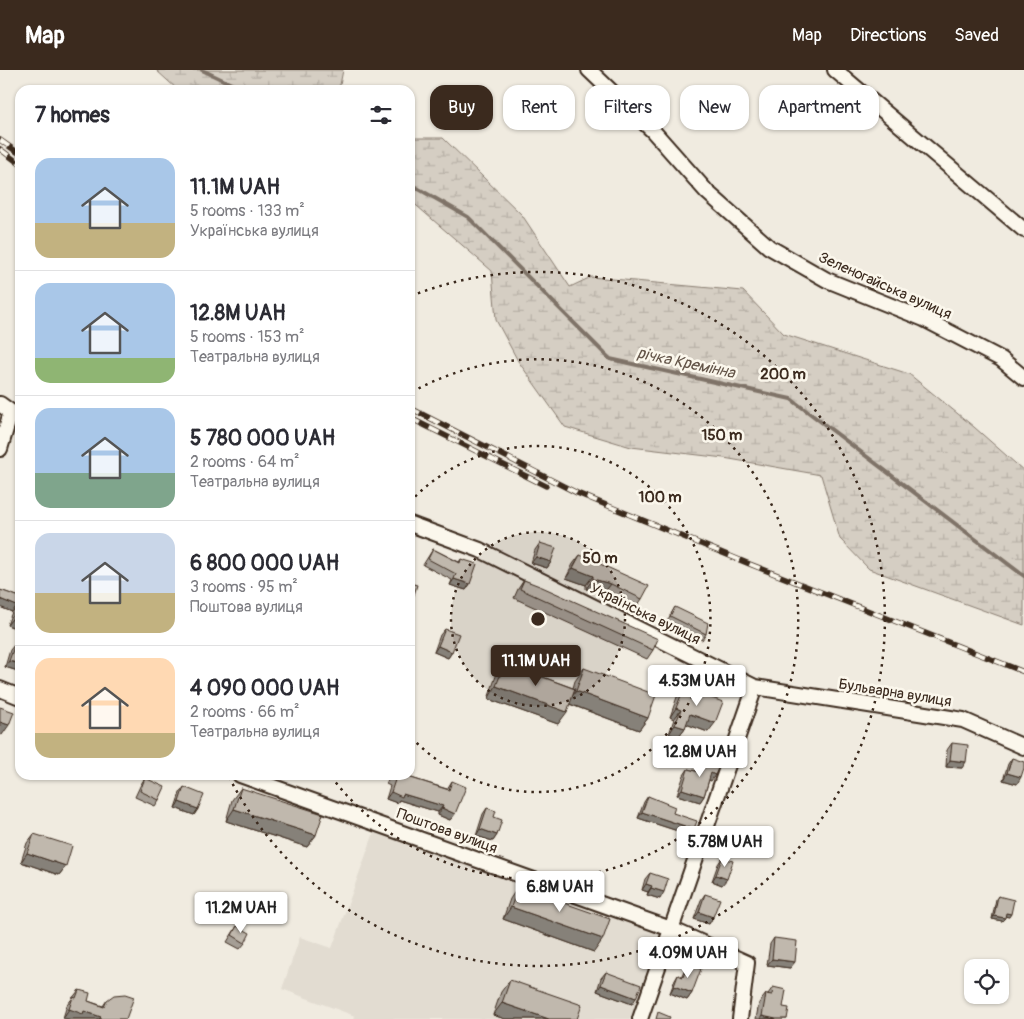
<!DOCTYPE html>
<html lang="en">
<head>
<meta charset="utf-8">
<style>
  :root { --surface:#fff; --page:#f7f7f7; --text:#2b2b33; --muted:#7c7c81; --line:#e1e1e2; --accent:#3b2a1e }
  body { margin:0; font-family:Pangolin,sans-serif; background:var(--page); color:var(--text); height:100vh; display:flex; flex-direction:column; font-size:19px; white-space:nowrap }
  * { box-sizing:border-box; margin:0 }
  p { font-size:16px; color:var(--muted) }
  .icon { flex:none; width:28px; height:28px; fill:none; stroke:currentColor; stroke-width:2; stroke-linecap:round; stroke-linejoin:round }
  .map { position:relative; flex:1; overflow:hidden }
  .panel { position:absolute; left:15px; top:15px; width:400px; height:695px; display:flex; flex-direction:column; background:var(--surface); border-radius:15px; box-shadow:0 1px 4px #0004 }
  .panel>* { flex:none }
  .guide { position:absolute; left:430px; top:15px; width:475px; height:45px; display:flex; gap:10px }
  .fabs { position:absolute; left:964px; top:889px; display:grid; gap:10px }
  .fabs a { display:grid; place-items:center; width:45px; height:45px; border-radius:10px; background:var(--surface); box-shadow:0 1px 4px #0004; font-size:25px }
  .price { position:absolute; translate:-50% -42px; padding:0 11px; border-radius:5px; background:#fff; color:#222; font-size:16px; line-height:32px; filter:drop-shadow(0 1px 2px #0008) }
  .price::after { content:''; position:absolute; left:50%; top:30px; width:15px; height:11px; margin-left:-8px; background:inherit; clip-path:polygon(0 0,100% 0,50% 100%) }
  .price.current { background:var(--accent); color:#fff }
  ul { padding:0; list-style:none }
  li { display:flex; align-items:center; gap:15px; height:125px; padding:0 20px }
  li+li { border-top:1px solid var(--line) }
  li span { display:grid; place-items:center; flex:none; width:140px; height:100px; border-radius:15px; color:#555 }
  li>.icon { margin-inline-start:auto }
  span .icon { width:60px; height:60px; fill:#fffc; stroke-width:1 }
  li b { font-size:21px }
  h2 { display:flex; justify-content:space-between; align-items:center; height:60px; padding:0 20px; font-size:21px }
  .pill { padding:0 18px; border-radius:15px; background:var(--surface); box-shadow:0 1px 4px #0004; font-size:18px; line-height:45px }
  .pill.current { background:var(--accent); color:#fff }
  header { display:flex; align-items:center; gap:30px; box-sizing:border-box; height:70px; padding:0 25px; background:var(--accent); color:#fff }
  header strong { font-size:24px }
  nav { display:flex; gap:28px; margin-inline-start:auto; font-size:18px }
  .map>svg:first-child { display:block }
  .built { fill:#e2dcd1 }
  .wetland { fill:url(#wetland-marsh); stroke:#887c70 }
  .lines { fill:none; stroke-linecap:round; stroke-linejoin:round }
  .stream { stroke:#7f7367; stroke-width:4 }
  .minor-casing { stroke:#3b2a1e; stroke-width:18 }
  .minor { stroke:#fbf7ec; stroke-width:14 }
  .rail-casing { stroke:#3b2a1e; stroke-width:5.5 }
  .rail { stroke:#fbf7ec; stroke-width:4; stroke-dasharray:11; stroke-linecap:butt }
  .wall { fill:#a59e95; stroke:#3b2a1e }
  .shaded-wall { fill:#868179; stroke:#3b2a1e }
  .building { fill:#c0b8ad; stroke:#3b2a1e }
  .ring { fill:none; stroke:#3b2a1e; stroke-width:2.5; stroke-dasharray:2.5 5 }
  .labels { text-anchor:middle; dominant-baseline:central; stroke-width:5; stroke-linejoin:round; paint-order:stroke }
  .street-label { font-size:15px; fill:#3b2a1e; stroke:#fbf7ec }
  .water-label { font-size:16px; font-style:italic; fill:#635448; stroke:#fbf7ec }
  .centre { fill:#3b2a1e; stroke:#fbf7ec; stroke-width:2.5 }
  .ring-label { font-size:15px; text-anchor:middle; font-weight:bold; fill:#3b2a1e; stroke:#fbf7ec; stroke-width:5; stroke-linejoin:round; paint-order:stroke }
</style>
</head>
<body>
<header>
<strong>Map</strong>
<nav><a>Map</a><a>Directions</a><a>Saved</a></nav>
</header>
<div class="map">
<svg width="1024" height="949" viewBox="0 0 1024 949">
  <defs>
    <pattern id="wetland-marsh" width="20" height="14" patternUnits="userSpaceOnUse" patternTransform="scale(1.25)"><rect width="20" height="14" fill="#d5cec3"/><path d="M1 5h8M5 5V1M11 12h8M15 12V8" fill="none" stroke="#b8b1a7"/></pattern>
  </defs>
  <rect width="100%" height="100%" fill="#f0ebe0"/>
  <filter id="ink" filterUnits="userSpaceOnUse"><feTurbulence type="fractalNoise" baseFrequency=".02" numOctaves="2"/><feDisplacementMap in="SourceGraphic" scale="10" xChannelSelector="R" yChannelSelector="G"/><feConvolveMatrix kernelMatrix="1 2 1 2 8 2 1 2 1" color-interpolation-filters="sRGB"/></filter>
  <g filter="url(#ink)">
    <path class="built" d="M376,757l291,104 -31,88h-282l1,-3 -73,-27 18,-52 32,11z"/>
    <path class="wetland" d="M156,0h187l-4,20h-161z
      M410,68h33l79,77 48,72 21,-10 152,14 41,43 125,40 65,53 50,44v154l-155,-56 -29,-30 -19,-64 -97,-17 -93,-11 -66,-20 -47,-66 -22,-41 -4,-49 -82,-71z"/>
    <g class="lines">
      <path class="stream" d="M202,0l42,20
        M410,114l58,33 142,142 181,40 233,177"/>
      <g class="minor-casing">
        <path id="minor" d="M589,0l64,61 54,61 62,55 58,33 97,39 77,40 23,19
          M835,0l189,160
          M0,334l11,8 9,2
          M0,379l11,-37
          M410,454l70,26 275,137 208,33 61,27
          M0,619l20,8
          M240,705l431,154 76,34 -7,56
          M640,949l115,-332"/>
      </g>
      <use href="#minor" class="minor"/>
      <g class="rail-casing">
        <path id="rail" d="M0,70l20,14
          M0,79l20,15
          M410,338l167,85 170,70 277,109
          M410,348l136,68"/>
      </g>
      <use href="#rail" class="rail"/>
    </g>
    <path class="wall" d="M713,34l-13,14 -8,-8 2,-3z
      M540,473l11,19 -4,6 -16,-5 4,-13z
      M433,479l26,13 2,-3 9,25 -4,6 -16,-5 2,-5 -29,-15z
      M580,485l62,44 -7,10 -31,-16 -18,-4v-4l-20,-7 7,-14z
      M524,510l129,70 -6,9 -133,-61 4,-9z
      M0,520l20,7v29l-2,3 -11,-4 5,-13 -12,-5z
      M675,537l31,27 -4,6 -36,-17z
      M445,559l7,23 -4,6 -14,-6 6,-17z
      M15,574l3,27 -13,-4 5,-17z
      M505,593l68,25 2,-7 9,-13 64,50 -9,12 -70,-26 -11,20 -70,-25 8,-23z
      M684,618l24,44 -22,-8 -1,4 -7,9 -9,-3 5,-15 -4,-2 7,-20z
      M952,673l10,25 -16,-1 1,-17z
      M1012,688l5,26 -14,-4 5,-16z
      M704,689l7,22 -2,-1 -5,16 -4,6 -23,-7 7,-20 4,-6 9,2 3,-5z
      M390,705h19l-1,2 39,12 5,-8 3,33 -5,6 -12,-5v-3l-39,-12 -2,3 -11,-4 4,-13 -4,-2z
      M145,708l14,22 -4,6 -20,-9 6,-13z
      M184,717l14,22 -4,6 -19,-7 5,-15z
      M241,718l75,47 -9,12 -81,-26 6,-21z
      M648,726l25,17 17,22 -52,-17 6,-16z
      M487,738l7,9 3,18 -4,6 -17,-5 7,-22z
      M34,764l32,32 -7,9 -38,-13 6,-19z
      M722,788v27l-10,-4 6,-17z
      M650,803l10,26 -13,-4 1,-3 -6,-2 3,-11z
      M518,817l76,65 -91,-33 7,-20z
      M705,824l8,23 -4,7 -15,-5 7,-19z
      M998,826l11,21 -4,-1 -3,5 -10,-2 4,-20z
      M237,856l8,17 -5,6 -13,-7z
      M774,868l16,30 -23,-3 3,-21z
      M688,894l4,29 -5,7 -17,-7 4,-11 4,-7 3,2 3,-6z
      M606,902l26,32 -35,-13 4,-13z
      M510,910l67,39h-72l-12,-4 8,-23z
      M773,917l10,20 4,12h-31l3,-16 7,-9h2z
      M79,920l9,11 15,5 4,-6 19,19h-59l-4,-1 4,-13z"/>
    <path class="shaded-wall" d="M536,487l15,5 -4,6 -16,-5z
      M573,498l20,8 -7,9 -20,-7z
      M454,509l16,5 -4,6 -16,-5z
      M593,509l18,5 -7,9 -18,-4z
      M0,529l17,7 -5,6 -12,-5z
      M12,549l8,3v4l-2,3 -11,-4z
      M438,576l14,6 -4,6 -14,-6z
      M9,591l11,3v4l-2,3 -13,-4z
      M496,616l71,26 -9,12 -70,-25z
      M576,621l72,27 -9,12 -72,-27z
      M676,638l5,2 -7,9 -4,-2z
      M690,644l25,9 -7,9 -25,-9z
      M0,652l9,3 -7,10 -2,-1z
      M675,655l10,3 -7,9 -9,-3z
      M950,690l16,2 -4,6 -16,-1z
      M711,703l4,2 -4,6 -4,-2z
      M1007,703l14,4 -4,7 -14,-4z
      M682,719l22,7 -4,6 -23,-7z
      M391,722l12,2 40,12 -5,6 -39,-12 -2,3 -11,-4z
      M179,732l19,7 -4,6 -19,-7z
      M442,738l13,6 -5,6 -12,-5z
      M234,739l82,26 -9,12 -81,-26z
      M642,742l52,17 -4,6 -52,-17z
      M480,759l17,6 -4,6 -17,-5z
      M27,783l39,13 -7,9 -38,-13z
      M716,805l11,4 -5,6 -10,-4z
      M646,814l6,2 -4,6 -6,-2z
      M651,818l13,4 -4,7 -13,-4z
      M511,837l92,32 -9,13 -91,-33z
      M699,842l14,5 -4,7 -15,-5z
      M1006,843l5,1 -2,3 -5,-1z
      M994,846l11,2 -3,3 -10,-2z
      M772,889l23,3 -5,6 -23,-3z
      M601,915l35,13 -4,6 -35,-13z
      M674,916l18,7 -5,7 -17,-7z
      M502,933l47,16h-44l-12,-4z
      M69,939l15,2 17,6 -2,2h-32l-4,-1z
      M762,946l14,3h-16z"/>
    <path class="building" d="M704,26l9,8 -11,11 -8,-8z
      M540,473l16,5 -5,14 -15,-5z
      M433,479l27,14 1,-4 16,5 -7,20 -16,-5 2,-5 -28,-15z
      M580,485l69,31 -7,13 -31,-15 -18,-5v-3l-20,-8z
      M524,510l18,7 116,52 -5,11 -133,-61z
      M410,513l7,2 -4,13h-3z
      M0,520l20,7v25l-8,-3 5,-13 -17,-7z
      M675,537l33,16 -2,11 -36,-18z
      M445,559l14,5 -7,18 -14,-6z
      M15,574l5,2v18l-11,-3z
      M505,593l70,26 -8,23 -71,-26z
      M584,598l72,27 -8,23 -72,-27z
      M684,618l39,14 -8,21 -25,-9 -5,14 -10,-3 6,-15 -5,-2z
      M0,637l14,5 -5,13 -9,-3z
      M952,673l16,2 -2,17 -16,-2z
      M1012,688l12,4v6l-3,9 -14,-4z
      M704,689l15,7 -4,9 -4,-2 -7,23 -22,-7 6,-20 11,3z
      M392,705h17l-1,2 41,13 3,-9 14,6 -11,27 -13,-6 1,-2 -40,-12 -1,3 -11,-5 4,-12 -5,-2z
      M145,708l20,9 -6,13 -19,-9z
      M184,717l20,8 -6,14 -19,-7z
      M241,718l82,26 -7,21 -82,-26z
      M648,726l27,11 -2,6 24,8 -3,8 -52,-17z
      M487,738l9,3 -2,6 8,3 -5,15 -17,-6z
      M34,764l38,12 -6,20 -39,-13z
      M722,788l11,3 -6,18 -11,-4z
      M650,803l18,6 -4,13 -13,-4 1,-2 -6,-2z
      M518,817l92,32 -7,20 -92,-32z
      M705,824l15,5 -7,18 -14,-5z
      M998,826l16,4 -3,14 -5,-1 -1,5 -11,-2z
      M237,856l13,7 -5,10 -13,-8z
      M774,868l23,3 -2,21 -23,-3z
      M688,894l13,5 -9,24 -18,-7 4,-11 5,2z
      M606,902l35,13 -5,13 -35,-13z
      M510,910l72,25 -5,14h-28l-47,-16z
      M773,917l13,3 -3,17 6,1 -2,11h-11l-14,-3 4,-22 6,1z
      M79,920l11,3 -2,8 16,6 3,-7 7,-5 11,-1 9,3 -8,22h-26l1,-2 -17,-6 -1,3 -14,-5 4,-12 3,1z
      M658,942l12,5 -1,2h-13z"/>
  </g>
  <circle cx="538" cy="549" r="87" fill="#3b2a1e" fill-opacity=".12"/>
  <g class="ring">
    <circle cx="538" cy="549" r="87"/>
    <path d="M410 432A173 173 0 1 1 410 666"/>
    <path d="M412 322A260 260 0 1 1 330 705"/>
    <path d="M411 226A347 347 0 1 1 229 707"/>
  </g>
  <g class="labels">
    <g class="street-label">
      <text transform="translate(885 216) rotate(24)">Зеленогайська вулиця</text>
      <text transform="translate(645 544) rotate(26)">Українська вулиця</text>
      <text transform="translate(895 623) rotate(9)">Бульварна вулиця</text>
      <text transform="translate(447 761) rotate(20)">Поштова вулиця</text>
    </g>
    <g class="water-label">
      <text transform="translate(686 293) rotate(12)">річка Кремінна</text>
    </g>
  </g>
  <circle cx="538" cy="549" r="8" class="centre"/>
  <g class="ring-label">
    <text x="783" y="309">200 m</text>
    <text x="722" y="370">150 m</text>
    <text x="660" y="432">100 m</text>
    <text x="600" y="493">50 m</text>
  </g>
</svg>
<div class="fabs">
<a><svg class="icon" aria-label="locate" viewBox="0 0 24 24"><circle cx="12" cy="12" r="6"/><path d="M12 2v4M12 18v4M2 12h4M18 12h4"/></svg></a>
</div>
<b class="price current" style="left:536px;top:617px">11.1M UAH</b>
<b class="price" style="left:697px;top:637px">4.53M UAH</b>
<b class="price" style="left:700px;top:708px">12.8M UAH</b>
<b class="price" style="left:725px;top:798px">5.78M UAH</b>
<b class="price" style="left:560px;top:843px">6.8M UAH</b>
<b class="price" style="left:241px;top:864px">11.2M UAH</b>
<b class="price" style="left:688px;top:909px">4.09M UAH</b>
<div class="guide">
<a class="pill current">Buy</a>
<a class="pill">Rent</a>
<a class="pill">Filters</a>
<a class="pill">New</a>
<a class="pill">Apartment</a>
</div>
<section class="panel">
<h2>7 homes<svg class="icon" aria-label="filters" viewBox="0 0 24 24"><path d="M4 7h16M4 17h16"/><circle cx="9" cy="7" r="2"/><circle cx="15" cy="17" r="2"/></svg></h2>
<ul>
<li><span style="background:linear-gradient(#a9c7e8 65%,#c2b280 0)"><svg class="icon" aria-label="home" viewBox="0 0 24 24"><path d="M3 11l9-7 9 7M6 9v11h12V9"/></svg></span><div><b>11.1M UAH</b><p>5 rooms · 133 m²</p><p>Українська вулиця</p></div></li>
<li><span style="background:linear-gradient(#a9c7e8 75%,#8fb573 0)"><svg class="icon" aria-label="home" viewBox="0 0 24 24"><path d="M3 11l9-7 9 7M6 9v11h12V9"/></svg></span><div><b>12.8M UAH</b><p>5 rooms · 153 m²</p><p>Театральна вулиця</p></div></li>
<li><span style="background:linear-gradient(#a9c7e8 65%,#7fa58c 0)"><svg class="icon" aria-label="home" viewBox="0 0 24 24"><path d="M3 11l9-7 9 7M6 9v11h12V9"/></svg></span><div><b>5 780 000 UAH</b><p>2 rooms · 64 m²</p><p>Театральна вулиця</p></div></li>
<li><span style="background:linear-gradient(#c9d6e8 60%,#c2b280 0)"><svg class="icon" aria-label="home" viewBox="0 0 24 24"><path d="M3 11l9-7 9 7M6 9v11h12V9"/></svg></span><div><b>6 800 000 UAH</b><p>3 rooms · 95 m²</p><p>Поштова вулиця</p></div></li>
<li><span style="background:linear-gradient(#ffd9b3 75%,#c2b280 0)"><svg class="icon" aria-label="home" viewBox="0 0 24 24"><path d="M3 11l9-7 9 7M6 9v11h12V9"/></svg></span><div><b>4 090 000 UAH</b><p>2 rooms · 66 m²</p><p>Театральна вулиця</p></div></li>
</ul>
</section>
</div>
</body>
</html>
